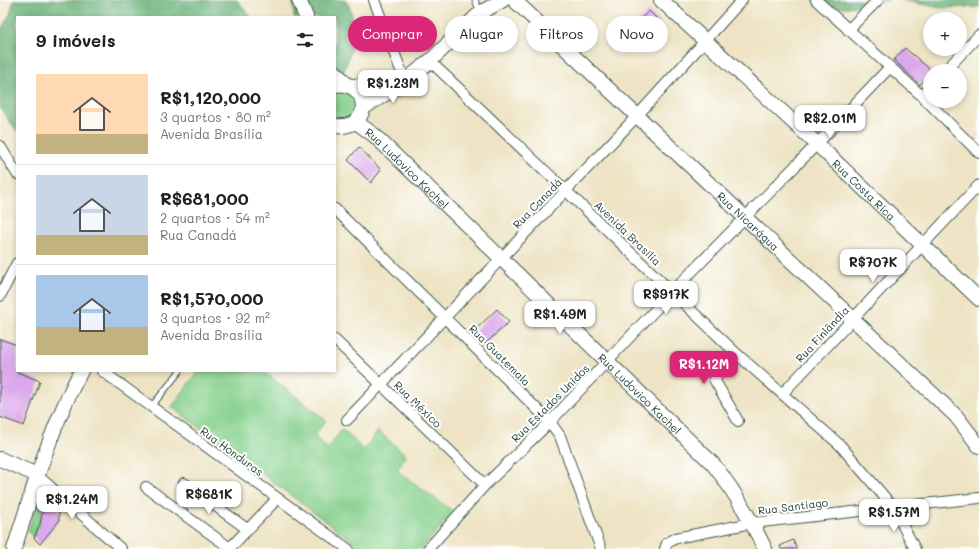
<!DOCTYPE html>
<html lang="pt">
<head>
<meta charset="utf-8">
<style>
  :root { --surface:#fff; --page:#f6f6f6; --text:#202124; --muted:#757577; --line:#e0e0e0; --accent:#db2777 }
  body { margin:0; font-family:Mali,sans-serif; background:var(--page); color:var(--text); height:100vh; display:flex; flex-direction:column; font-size:15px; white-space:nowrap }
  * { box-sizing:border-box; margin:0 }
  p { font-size:13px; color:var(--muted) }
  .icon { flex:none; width:22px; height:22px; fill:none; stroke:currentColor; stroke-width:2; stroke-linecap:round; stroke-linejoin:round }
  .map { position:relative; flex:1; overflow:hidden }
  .panel { position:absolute; left:16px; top:16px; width:320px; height:356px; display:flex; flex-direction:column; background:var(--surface); border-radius:0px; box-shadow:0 2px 6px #0003 }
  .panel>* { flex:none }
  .guide { position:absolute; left:348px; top:16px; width:380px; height:36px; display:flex; gap:8px }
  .buttons { position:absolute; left:923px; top:12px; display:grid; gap:8px }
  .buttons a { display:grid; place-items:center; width:44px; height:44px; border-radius:50%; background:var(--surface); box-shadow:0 2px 6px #0003; font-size:20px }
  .price { position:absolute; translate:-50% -34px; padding:0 9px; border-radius:8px; background:#fff; color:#222; font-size:13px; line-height:26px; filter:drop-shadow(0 1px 2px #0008) }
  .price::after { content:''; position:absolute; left:50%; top:24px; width:12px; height:9px; margin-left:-6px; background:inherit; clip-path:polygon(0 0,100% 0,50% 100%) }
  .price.selected { background:var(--accent); color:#fff }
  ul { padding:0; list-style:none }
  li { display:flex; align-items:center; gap:12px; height:100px; padding:0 20px }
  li+li { border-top:1px solid var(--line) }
  li span { display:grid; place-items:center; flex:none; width:112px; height:80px; border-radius:0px; color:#555 }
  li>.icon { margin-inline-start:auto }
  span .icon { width:48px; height:48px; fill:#fffc; stroke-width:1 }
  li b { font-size:17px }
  h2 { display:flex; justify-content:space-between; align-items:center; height:48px; padding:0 20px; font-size:17px }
  .chip { padding:0 14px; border-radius:18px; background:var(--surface); box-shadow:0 2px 6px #0003; font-size:14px; line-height:36px }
  .chip.selected { background:var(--accent); color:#fff }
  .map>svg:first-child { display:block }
  .green { fill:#86d08c; stroke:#528660 }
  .forest { fill:#6cb278; stroke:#467856 }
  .building { fill:#dba9eb }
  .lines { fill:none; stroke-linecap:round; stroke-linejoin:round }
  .lane-casing { stroke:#3e564a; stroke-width:7 }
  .street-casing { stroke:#3e564a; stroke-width:12 }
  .secondary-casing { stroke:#3e564a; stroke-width:16 }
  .lane { stroke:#fff; stroke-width:5 }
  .street { stroke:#fff; stroke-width:10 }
  .secondary { stroke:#fff; stroke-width:14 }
  .labels { text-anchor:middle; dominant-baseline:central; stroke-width:4; stroke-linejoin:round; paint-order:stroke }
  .street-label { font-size:11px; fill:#1f3d34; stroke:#fff }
</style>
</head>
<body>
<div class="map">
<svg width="979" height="549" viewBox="0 0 979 549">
  <rect width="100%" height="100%" fill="#fff"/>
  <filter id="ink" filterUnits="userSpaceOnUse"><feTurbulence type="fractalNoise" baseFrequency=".025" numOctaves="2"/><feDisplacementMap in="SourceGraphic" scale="8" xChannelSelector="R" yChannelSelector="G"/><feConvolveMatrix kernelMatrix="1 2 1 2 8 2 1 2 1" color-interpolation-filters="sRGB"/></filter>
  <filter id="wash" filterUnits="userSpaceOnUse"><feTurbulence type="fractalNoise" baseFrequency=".012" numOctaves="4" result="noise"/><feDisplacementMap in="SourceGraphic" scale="16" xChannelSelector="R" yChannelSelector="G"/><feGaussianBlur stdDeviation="0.9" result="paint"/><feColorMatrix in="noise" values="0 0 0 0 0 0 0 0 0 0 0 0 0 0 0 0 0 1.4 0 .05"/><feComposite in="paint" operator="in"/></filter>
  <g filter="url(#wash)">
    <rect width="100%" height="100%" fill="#eee4c5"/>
    <path class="green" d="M335,88l19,4 4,23 -23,8z
      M198,371h65l63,49 -12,16 14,13 14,-20 22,21 14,-19 28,24 -9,16 57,41 -33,37h-58l-191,-142z
      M39,495h6l-3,16 -8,-3z
      M34,510l8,5 -2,9 -7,13 -5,-5z"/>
    <path class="forest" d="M14,0h223l14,17h-234v114l-17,-23v-77l10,-17z
      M293,0h52c20,27 1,66 -10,93v-76h-41z
      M813,0h76c-33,4 -43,14 -76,0z
      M901,0h78v7l-39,1z"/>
    <g id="blocks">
      <path class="building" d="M649,11l11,11 -16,17 -12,-12z
        M905,48l27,23 -12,14 -26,-25z
        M359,147l22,23 -10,13 -23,-23z
        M497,309l12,13 -24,22 -12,-12z
        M0,339l17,6v27l23,9 -16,45 -24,-9z
        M45,499l14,12v10l-19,23 -6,-6 6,-14z
        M793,540l4,9h-16l-1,-3z"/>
    </g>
  </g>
  <g filter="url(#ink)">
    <use href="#blocks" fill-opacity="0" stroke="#3e564a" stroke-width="1"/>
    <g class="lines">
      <g class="lane-casing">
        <path id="lane" d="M475,0l5,12
          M151,407l29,-36"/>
      </g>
      <g class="street-casing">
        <path id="street" d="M374,0l31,81
          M816,0l106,96 57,57
          M848,30l30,-30
          M430,61l307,293 103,91 53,62 22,42
          M945,71l34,-36
          M922,96l8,-9
          M0,146l17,28
          M335,209l215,213 10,14 41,113
          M0,296l17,-33
          M335,340l150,145
          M737,354l-23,25 24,42
          M102,371l246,178
          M782,394l197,-209
          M347,420l290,-304 105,-116
          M37,475l84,74
          M184,483l63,46
          M146,487l84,61
          M229,549l48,-50
          M428,549l57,-64 65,-63 122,-130 145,-148 73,-77
          M665,549l2,-6 9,-5 76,-15 227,-25"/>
      </g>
      <g class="secondary-casing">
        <g id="secondary">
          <path d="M299,0l7,17"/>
          <path id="s1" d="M514,0l442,416 23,30"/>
          <path id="s2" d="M661,0l156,144 162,155"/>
          <path d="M335,72l12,13"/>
          <path d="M335,85c34,-6 40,45 0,41"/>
          <path d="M350,86l47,-1"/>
          <path d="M363,108l42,-27 25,-20 50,-48 23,-13"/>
          <path id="s3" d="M356,122l18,13 339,329c21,26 37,54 52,85"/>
          <path d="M0,459l37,16"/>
          <path d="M14,549c19,-60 37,-122 67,-178"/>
        </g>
      </g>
      <use href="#lane" class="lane"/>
      <use href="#street" class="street"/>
      <use href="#secondary" class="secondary"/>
    </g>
  </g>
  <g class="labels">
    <g class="street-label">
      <text stroke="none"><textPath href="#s3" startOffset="69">Rua Ludovico Kachel</textPath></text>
      <text stroke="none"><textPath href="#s2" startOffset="278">Rua Costa Rica</textPath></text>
      <text transform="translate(537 203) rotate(-46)">Rua Canadá</text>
      <text stroke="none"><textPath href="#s1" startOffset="322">Rua Nicarágua</textPath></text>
      <text transform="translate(628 233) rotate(44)">Avenida Brasília</text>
      <text transform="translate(822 334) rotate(-47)">Rua Finlândia</text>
      <text transform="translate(500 355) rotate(45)">Rua Guatemala</text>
      <text stroke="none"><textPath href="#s3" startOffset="393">Rua Ludovico Kachel</textPath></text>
      <text transform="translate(550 403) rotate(-45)">Rua Estados Unidos</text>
      <text transform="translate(418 404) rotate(44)">Rua México</text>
      <text transform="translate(232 451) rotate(36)">Rua Honduras</text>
      <text transform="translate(793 506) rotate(-7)">Rua Santiago</text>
    </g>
  </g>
</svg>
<div class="buttons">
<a>+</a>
<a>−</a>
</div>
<b class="price" style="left:393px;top:104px">R$1.23M</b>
<b class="price" style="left:830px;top:139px">R$2.01M</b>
<b class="price" style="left:873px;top:283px">R$707K</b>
<b class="price" style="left:666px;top:315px">R$917K</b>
<b class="price" style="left:560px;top:335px">R$1.49M</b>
<b class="price selected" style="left:704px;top:385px">R$1.12M</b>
<b class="price" style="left:209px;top:515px">R$681K</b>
<b class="price" style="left:72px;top:520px">R$1.24M</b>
<b class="price" style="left:894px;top:533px">R$1.57M</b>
<div class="guide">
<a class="chip selected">Comprar</a>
<a class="chip">Alugar</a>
<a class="chip">Filtros</a>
<a class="chip">Novo</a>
</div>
<section class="panel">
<h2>9 imóveis<svg class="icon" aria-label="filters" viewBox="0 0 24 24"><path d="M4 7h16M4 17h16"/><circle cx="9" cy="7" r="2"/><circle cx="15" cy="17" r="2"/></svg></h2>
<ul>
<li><span style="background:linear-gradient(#ffd9b3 75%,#c2b280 0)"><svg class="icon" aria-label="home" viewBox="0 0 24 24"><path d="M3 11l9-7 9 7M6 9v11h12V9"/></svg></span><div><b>R$1,120,000</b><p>3 quartos · 80 m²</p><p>Avenida Brasília</p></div></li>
<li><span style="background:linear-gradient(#c9d6e8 75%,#c2b280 0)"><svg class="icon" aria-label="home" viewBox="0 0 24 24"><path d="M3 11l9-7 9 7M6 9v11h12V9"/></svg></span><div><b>R$681,000</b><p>2 quartos · 54 m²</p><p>Rua Canadá</p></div></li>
<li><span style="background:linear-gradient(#a9c7e8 65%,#c2b280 0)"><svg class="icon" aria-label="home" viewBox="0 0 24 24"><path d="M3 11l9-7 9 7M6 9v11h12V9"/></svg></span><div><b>R$1,570,000</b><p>3 quartos · 92 m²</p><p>Avenida Brasília</p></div></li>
</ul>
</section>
</div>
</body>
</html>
